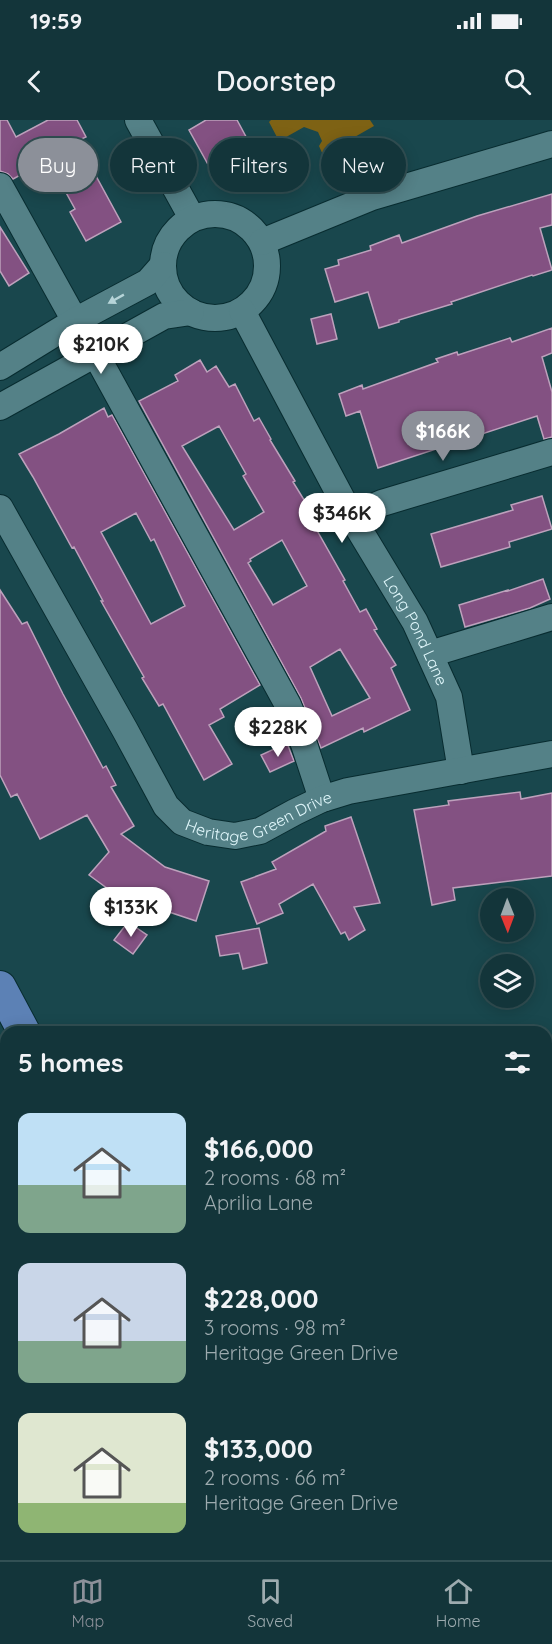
<!DOCTYPE html>
<html lang="en">
<head>
<meta charset="utf-8">
<style>
  :root { --surface:#13353a; --page:#204045; --text:#f1f3f6; --muted:#9dabaf; --line:#325054; --accent:#8c9099 }
  body { margin:0; font-family:Quicksand,sans-serif; background:var(--page); color:var(--text); height:100vh; display:flex; flex-direction:column; font-size:22px; white-space:nowrap }
  * { box-sizing:border-box; margin:0 }
  p { font-size:20px; color:var(--muted) }
  .icon { flex:none; width:33px; height:33px; fill:none; stroke:currentColor; stroke-width:2; stroke-linecap:round; stroke-linejoin:round }
  .map { position:relative; flex:1; overflow:hidden }
  .drawer { position:absolute; left:0px; top:906px; width:552px; height:534px; display:flex; flex-direction:column; background:var(--surface); border-radius:18px 18px 0 0; box-shadow:0 3px 15px #0003,0 0 0 2px var(--line) }
  .drawer>* { flex:none }
  .top-card { position:absolute; left:18px; top:18px; width:516px; height:54px; display:flex; gap:12px }
  .needle { width:39px; rotate:179deg }
  .fabs { position:absolute; left:480px; top:768px; display:grid; gap:12px }
  .fabs a { display:grid; place-items:center; width:54px; height:54px; border-radius:50%; background:var(--surface); box-shadow:0 3px 15px #0003,0 0 0 2px var(--line); font-size:30px }
  .price { position:absolute; translate:-50% -51px; padding:0 14px; border-radius:21px; background:#fff; color:#222; font-size:20px; line-height:39px; filter:drop-shadow(0 2px 3px #0008) }
  .price::after { content:''; position:absolute; left:50%; top:36px; width:18px; height:14px; margin-left:-9px; background:inherit; clip-path:polygon(0 0,100% 0,50% 100%) }
  .price.current { background:var(--accent); color:#fff }
  ul { padding:0; list-style:none }
  li { display:flex; align-items:center; gap:18px; height:150px; padding:0 18px }
  li span { display:grid; place-items:center; flex:none; width:168px; height:120px; border-radius:12px; color:#555 }
  li>.icon { margin-inline-start:auto }
  span .icon { width:72px; height:72px; fill:#fffc; stroke-width:1 }
  li b { font-size:26px }
  h2 { display:flex; justify-content:space-between; align-items:center; height:72px; padding:0 18px; font-size:26px }
  .pill { padding:0 21px; border-radius:27px; background:var(--surface); box-shadow:0 3px 15px #0003,0 0 0 2px var(--line); font-size:21px; line-height:54px }
  .pill.current { background:var(--accent); color:#fff }
  .status { display:flex; justify-content:space-between; align-items:center; height:42px; padding:0 30px; background:var(--surface); direction:ltr }
  .status svg { height:16px; fill:currentColor }
  header { display:flex; justify-content:space-between; align-items:center; height:78px; padding:0 18px; background:var(--surface); font-size:27px; font-weight:600 }
  .dock { display:flex; justify-content:space-around; align-items:center; height:84px; border-top:2px solid var(--line); background:var(--surface); font-size:16px; color:var(--muted) }
  .dock a { display:grid; justify-items:center; gap:3px }
  .dock .current { color:var(--accent) }
  .map>svg:first-child { display:block }
  .water { fill:#7e6214 }
  .building { fill:#835182; stroke:#bda1bc; stroke-width:1.5; fill-rule:evenodd }
  .lines { fill:none; stroke-linecap:round; stroke-linejoin:round }
  .minor-casing { stroke:#082c30; stroke-width:28 }
  .major-casing { stroke:#082c30; stroke-width:34 }
  .minor { stroke:#548187; stroke-width:26 }
  .major { stroke:#5c81b5; stroke-width:32 }
  .rail { stroke:#9dbcc0; stroke-width:4.5; stroke-dasharray:12 6; stroke-linecap:butt }
  .oneway { fill:#b6d4d8 }
  .labels { text-anchor:middle; dominant-baseline:central; stroke-width:4.5; stroke-linejoin:round; paint-order:stroke }
  .street-label { font-size:16px; fill:#e0f7fb; stroke:#19474d }
</style>
</head>
<body>
<div class="status"><b>19:59</b><svg viewBox="0 0 49 12"><path d="M0 12V9h3v3zM5 12V6h3v6zM10 12V3h3v9zM15 12V0h3v12zM26 1h20v11H26zM47 4h2v5h-2z"/></svg></div>
<header><svg class="icon" aria-label="back" viewBox="0 0 24 24"><path d="M15 5l-7 7 7 7"/></svg>Doorstep<svg class="icon" aria-label="search" viewBox="0 0 24 24"><circle cx="10" cy="10" r="6"/><path d="M15 15l6 6"/></svg></header>
<div class="map">
<svg width="552" height="1440" viewBox="0 0 552 1440">
  <rect width="100%" height="100%" fill="#19474d"/>
  <path class="water" d="M271,0h99l4,6 -51,29 -4,-9 3,-5 -4,-9 -14,-5 -25,14 -10,-19z"/>
  <path class="building" d="M0,0h7l9,17 32,-17h29l9,17 -9,4 44,81 -35,19 -16,-29 5,-3 -27,-49 -35,19 -5,-5 -8,-3z
    M206,0h31l14,26 -5,3 6,10 -28,15 -5,-11 -9,5 -21,-38z
    M552,74v31l-12,3 12,42 -19,6 -1,-1 -81,27 1,2 -53,16v2l-20,6 -11,-36 -33,10 -10,-33 14,-4 -1,-5 33,-10 -1,-4 29,-11 3,8 75,-27z
    M0,107l29,46 -20,13 -9,-15z
    M331,194l6,25 -20,5 -6,-25z
    M552,208v25l-10,4 10,35v45l-8,2 -7,-23 -159,52 -18,-57 -14,5 -7,-22 23,-9 1,4 75,-27 -2,-3 21,-7 1,3 52,-17 2,4z
    M200,240l7,12 9,-6 13,21 6,-3 19,37 5,-3 12,21 -1,1 25,41 -2,1 21,34 -4,2 35,62 -2,1 17,31 6,-3 11,20 -3,1 22,35 -5,3 19,42 -46,22 -1,-4 -42,20 -20,-50 -162,-297 39,-20 -3,-6zM219,306l27,48 -3,2 21,36 -30,18 -52,-84zM282,420l25,46 -34,19 -25,-42 3,-2 -1,-2zM340,529l30,49 -38,18 -22,-49z
    M104,288l4,9 4,-2 148,270 -40,24 4,8 -15,8 23,39 -28,16 -41,-76 -4,2 -17,-28 2,-1 -43,-76h2l-29,-54 -2,1 -39,-71 -14,-23 40,-20zM136,393l15,28 3,-2 31,67 -34,18 -50,-92z
    M542,376l10,33 -43,13 1,5 -69,20 -10,-33 82,-24 -2,-5z
    M543,459l7,20 -20,9 -65,19 -6,-22 49,-15v1z
    M0,470l22,34 5,-2 36,72 40,74 3,-2 10,19 -5,2 23,39 -13,8 44,33 44,14 -13,40 -81,-27 -26,-19 20,-23 -22,-37 -47,24 -23,-45 -6,3 -11,-22z
    M287,623l7,18 -24,11 -9,-17z
    M520,672l1,7 31,-6v83l-99,12 2,12 -23,5 -18,-95 35,-5 -1,-4z
    M351,697l29,86 -26,4 11,23 -16,10 -4,-8 -4,2 -28,-50 -34,20 4,9 -26,11 -16,-42 35,-13 -4,-7 54,-31 -1,-5z
    M128,802l19,13 -14,19 -19,-14z
    M259,808l8,35 -24,6 -4,-16 -19,3 -4,-20z"/>
  <g class="lines">
    <g class="minor-casing">
      <g id="minor">
        <path d="M138,0l54,98"/>
        <path d="M0,66l75,135 20,32 193,352 16,39 18,55"/>
        <circle cx="215" cy="146" r="52"/>
        <path d="M262,122l110,-45 180,-53"/>
        <path id="s1" d="M242,191l109,205 64,106 34,75 12,74"/>
        <path d="M0,247l75,-46 73,-39 15,-17"/>
        <path d="M0,287l164,-91 27,-4"/>
        <path id="s2" d="M0,388l125,222 41,76 16,16 26,10 27,4 25,-5 35,-19 27,-13 26,-8 204,-37"/>
        <path d="M351,396l31,-13 170,-51"/>
        <path d="M430,534l122,-37"/>
        <path d="M241,1434l3,6"/>
      </g>
    </g>
    <g class="major-casing">
      <path id="major" d="M0,867l24,45
        M313,1434l3,6"/>
    </g>
    <use href="#minor" class="minor"/>
    <use href="#major" class="major"/>
    <path class="rail" d="M0,946l6,11
      M270,1434l3,6"/>
  </g>
  <defs><path id="oneway-solid" d="M-6-.8H1V-3.2L6.5 0L1 3.2V.8H-6Z" transform="scale(1.5)"/></defs>
  <use class="oneway" href="#oneway-solid" transform="translate(116 179) rotate(151)"/>
  <g class="labels">
    <g class="street-label">
      <text stroke="none"><textPath href="#s1" startOffset="364">Long Pond Lane</textPath></text>
      <text stroke="none"><textPath href="#s2" startOffset="446">Heritage Green Drive</textPath></text>
    </g>
  </g>
</svg>
<div class="fabs">
<a><svg class="needle" viewBox="-14 -14 28 28"><path d="M0-13l5 13h-10z" fill="#e53935"/><path d="M0 13l5-13h-10z" fill="#9dabaf"/></svg></a>
<a><svg class="icon" aria-label="layers" viewBox="0 0 24 24"><path d="M12 4l9 5-9 5-9-5zM3 14l9 5 9-5"/></svg></a>
</div>
<b class="price" style="left:101px;top:255px">$210K</b>
<b class="price current" style="left:443px;top:342px">$166K</b>
<b class="price" style="left:342px;top:424px">$346K</b>
<b class="price" style="left:278px;top:638px">$228K</b>
<b class="price" style="left:131px;top:818px">$133K</b>
<div class="top-card">
<a class="pill current">Buy</a>
<a class="pill">Rent</a>
<a class="pill">Filters</a>
<a class="pill">New</a>
</div>
<section class="drawer">
<h2>5 homes<svg class="icon" aria-label="filters" viewBox="0 0 24 24"><path d="M4 7h16M4 17h16"/><circle cx="9" cy="7" r="2"/><circle cx="15" cy="17" r="2"/></svg></h2>
<ul>
<li><span style="background:linear-gradient(#bfe0f5 60%,#7fa58c 0)"><svg class="icon" aria-label="home" viewBox="0 0 24 24"><path d="M3 11l9-7 9 7M6 9v11h12V9"/></svg></span><div><b>$166,000</b><p>2 rooms · 68 m²</p><p>Aprilia Lane</p></div></li>
<li><span style="background:linear-gradient(#c9d6e8 65%,#7fa58c 0)"><svg class="icon" aria-label="home" viewBox="0 0 24 24"><path d="M3 11l9-7 9 7M6 9v11h12V9"/></svg></span><div><b>$228,000</b><p>3 rooms · 98 m²</p><p>Heritage Green Drive</p></div></li>
<li><span style="background:linear-gradient(#dfe7d0 75%,#8fb573 0)"><svg class="icon" aria-label="home" viewBox="0 0 24 24"><path d="M3 11l9-7 9 7M6 9v11h12V9"/></svg></span><div><b>$133,000</b><p>2 rooms · 66 m²</p><p>Heritage Green Drive</p></div></li>
</ul>
</section>
</div>
<nav class="dock">
<a class="current"><svg class="icon" aria-label="map" viewBox="0 0 24 24"><path d="M3 6l6-2 6 2 6-2v14l-6 2-6-2-6 2zM9 4v14M15 6v14"/></svg>Map</a>
<a><svg class="icon" aria-label="saved" viewBox="0 0 24 24"><path d="M7 4h10v16l-5-4-5 4z"/></svg>Saved</a>
<a><svg class="icon" aria-label="home" viewBox="0 0 24 24"><path d="M3 11l9-7 9 7M6 9v11h12V9"/></svg>Home</a>
</nav>
</body>
</html>
